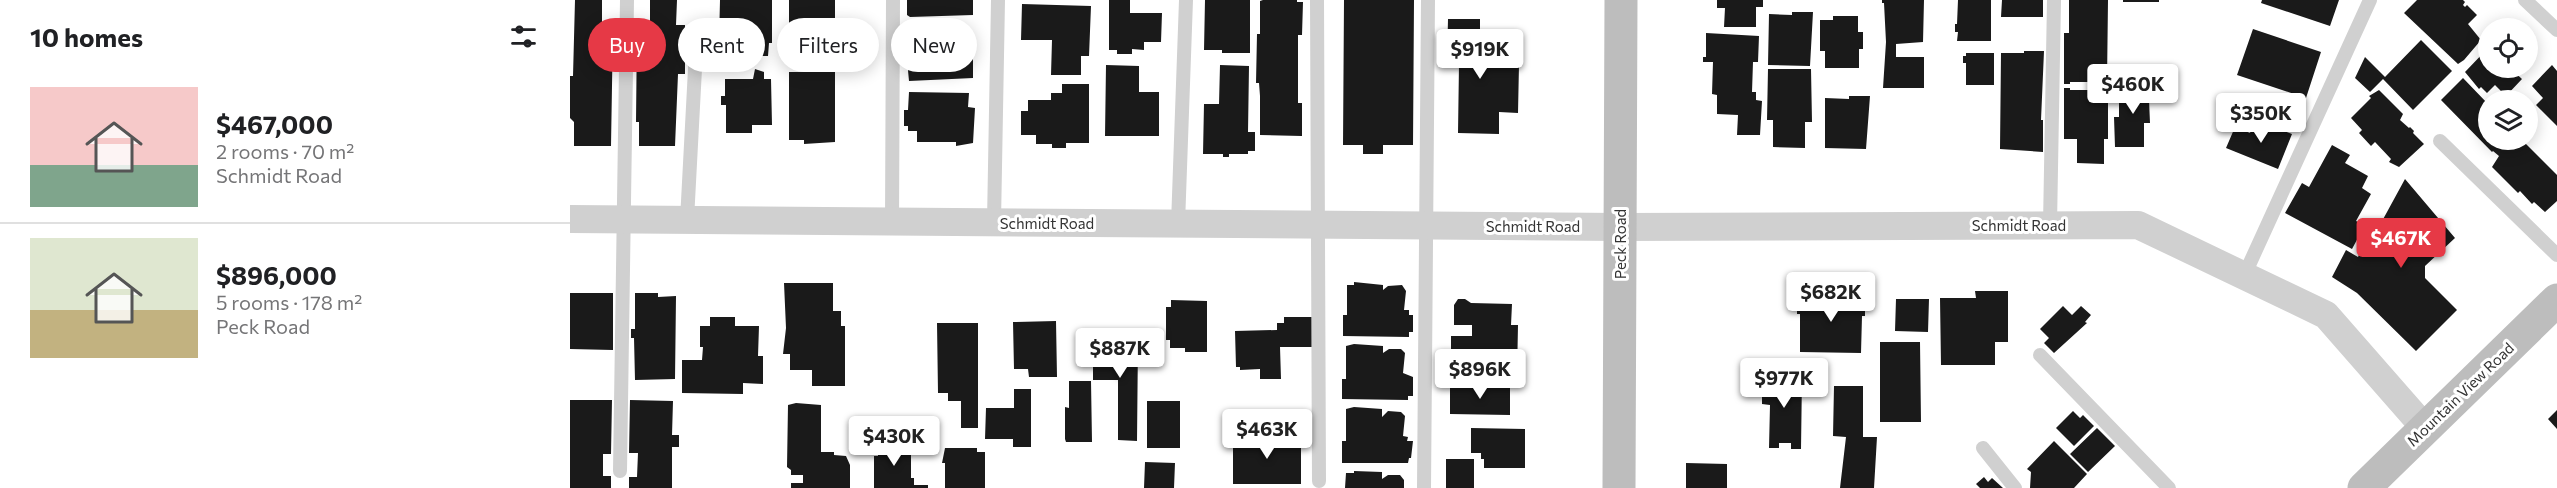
<!DOCTYPE html>
<html lang="en">
<head>
<meta charset="utf-8">
<style>
  :root { --surface:#fff; --page:#f6f6f6; --text:#202124; --muted:#757577; --line:#e0e0e0; --accent:#e63946 }
  body { margin:0; font-family:Commissioner,sans-serif; background:var(--page); color:var(--text); height:100vh; display:flex; flex-direction:column; font-size:22px; white-space:nowrap }
  * { box-sizing:border-box; margin:0 }
  p { font-size:20px; color:var(--muted) }
  .icon { flex:none; width:33px; height:33px; fill:none; stroke:currentColor; stroke-width:2; stroke-linecap:round; stroke-linejoin:round }
  .map { position:relative; flex:1; overflow:hidden }
  .sheet { display:flex; flex-direction:column; background:var(--surface); width:570px }
  .sheet>* { flex:none }
  .top-card { position:absolute; left:18px; top:18px; width:570px; height:54px; display:flex; gap:12px }
  .tools { position:absolute; left:1908px; top:18px; display:grid; gap:12px }
  .tools a { display:grid; place-items:center; width:60px; height:60px; border-radius:50%; background:var(--surface); box-shadow:0 3px 15px #0003; font-size:30px }
  .price { position:absolute; translate:-50% -51px; padding:0 14px; border-radius:6px; background:#fff; color:#222; font-size:20px; line-height:39px; filter:drop-shadow(0 2px 3px #0008) }
  .price::after { content:''; position:absolute; left:50%; top:36px; width:18px; height:14px; margin-left:-9px; background:inherit; clip-path:polygon(0 0,100% 0,50% 100%) }
  .price.selected { background:var(--accent); color:#fff }
  ul { padding:0; list-style:none }
  li { display:flex; align-items:center; gap:18px; height:150px; padding:0 30px }
  li+li { border-top:2px solid var(--line) }
  li span { display:grid; place-items:center; flex:none; width:168px; height:120px; border-radius:0px; color:#555 }
  li>.icon { margin-inline-start:auto }
  span .icon { width:72px; height:72px; fill:#fffc; stroke-width:1 }
  li b { font-size:26px }
  h2 { display:flex; justify-content:space-between; align-items:center; height:72px; padding:0 30px; font-size:26px }
  .chip { padding:0 21px; border-radius:27px; background:var(--surface); box-shadow:0 3px 15px #0003; font-size:21px; line-height:54px }
  .chip.selected { background:var(--accent); color:#fff }
  main { display:flex; flex:1; min-height:0 }
  .map>svg:first-child { display:block }
  .building { fill:#1a1a1a }
  .lines { fill:none; stroke-linecap:round; stroke-linejoin:round }
  .lane { stroke:#d0d0d0; stroke-width:14 }
  .street { stroke:#d0d0d0; stroke-width:28 }
  .secondary { stroke:#bdbdbd; stroke-width:33 }
  .labels { text-anchor:middle; dominant-baseline:central; stroke-width:6; stroke-linejoin:round; paint-order:stroke }
  .street-label { font-size:15px; fill:#333; stroke:#fff }
</style>
</head>
<body>
<main>
<section class="sheet">
<h2>10 homes<svg class="icon" aria-label="filters" viewBox="0 0 24 24"><path d="M4 7h16M4 17h16"/><circle cx="9" cy="7" r="2"/><circle cx="15" cy="17" r="2"/></svg></h2>
<ul>
<li><span style="background:linear-gradient(#f6c9c9 65%,#7fa58c 0)"><svg class="icon" aria-label="home" viewBox="0 0 24 24"><path d="M3 11l9-7 9 7M6 9v11h12V9"/></svg></span><div><b>$467,000</b><p>2 rooms · 70 m²</p><p>Schmidt Road</p></div></li>
<li><span style="background:linear-gradient(#dfe7d0 60%,#c2b280 0)"><svg class="icon" aria-label="home" viewBox="0 0 24 24"><path d="M3 11l9-7 9 7M6 9v11h12V9"/></svg></span><div><b>$896,000</b><p>5 rooms · 178 m²</p><p>Peck Road</p></div></li>
</ul>
</section>
<div class="map">
<svg width="1987" height="488" viewBox="0 0 1987 488">
  <rect width="100%" height="100%" fill="#fff"/>
  <path class="building" d="M5,0h27v25h11l-2,121h-37v-24l-4,-4v-42h3z
    M80,0h27l-1,25h9v49h-7l-3,72h-36v-24h-3l1,-97h13z
    M150,0h52v43h-3l-1,13h-28v-15h-21z
    M219,0h46v54l-46,-3z
    M337,0h66v15l-63,2 -3,-2z
    M539,0h21v13h32l-1,29h-17v8l-12,-1v5h-15v-4h-8z
    M635,0h45v53h-28v-3h-18z
    M693,0h34v2h6l-1,33h-4v68h4v33l-42,-1v-39l-1,-13h-3l1,-49h3v-33z
    M774,0h70l-1,145h-30v9h-20v-9h-20z
    M1147,0h46v7h-7v20h-32l1,-19h-8z
    M1312,0h42l-1,42 -27,2v13h28v31h-41l3,-46 -2,-39h-2z
    M1388,0h33v41h-34l1,-9h-3v-8h2z
    M1432,0h41v17h-42z
    M1499,0h39l-1,82h-37v2h-6v-51h5z
    M1553,0h36v2h-36z
    M1692,0h77l-9,26 -69,-23z
    M1847,0h46l2,2 -2,3 2,2 2,-2 10,10 -9,9 13,16 -17,20 -6,4 -54,-51z
    M452,4l69,2 -2,50h-8v19h-30l1,-35h-31z
    M1222,12h21l-3,54 -42,-1 1,-51 23,1z
    M1263,16h25v16h5v17h-4v19h-34v-17h-5v-31h13z
    M878,19h32v37h23v8h16l-1,49 -19,-1v22l-41,-1 1,-69h-12z
    M344,28l28,1v4h24v11h7v34l-64,3 -2,-21h-3v-17l10,1z
    M1683,29l68,23 -15,46 -69,-23z
    M1136,33l53,3 -1,26h-5l-1,30h4v8l6,1 -2,34h-23l1,-20 -21,-1v-19l-5,-1 1,-32h-10v-5h3z
    M1851,40l31,31 -39,39 -30,-31 -13,13 -15,-14 10,-21 20,20z
    M1918,48v20h22l12,11 -16,17 -11,-11 -8,8 -6,-6 -2,2 -14,-17z
    M1454,51h20l-3,69h2v32l-43,-3 1,-96h23z
    M1396,53h28v32h-28v-22h-3v-7h3z
    M536,65l33,1v26h20v44h-54z
    M650,65l29,1 -1,66h7v19h-7v3h-19v3h-6v-3h-20l1,-50h15z
    M1982,65l5,6v55l-21,-21 7,-7 -11,-12z
    M185,69l9,3v7h7l1,46h-20v8h-26v-28h-5v-9h4v-17h28z
    M1198,69h43l1,53h-7v26l-32,-1v-27h-6z
    M219,72h46v70l-31,2v-4h-15z
    M1562,76h16l2,47h-6v24h-29l-1,-30h5v-23h11z
    M1893,78l25,26v36h34l35,35v26l-12,11 -11,-10 -2,2 -12,-13 -2,2 -26,-26 7,-11 -6,-5 -1,1 -51,-52z
    M492,84h27v59h-23v5h-14v-4h-16v-9h-15v-24h7v-11h23v-7h11z
    M1494,88h6v2h38v49h-4v25l-27,-1v-24h-13z
    M1809,90l24,24 -3,6 9,8 1,-1 4,4 -1,2 11,11 -25,23 -10,-5 2,-3 -16,-17 -4,4 -12,-13 3,-3 -11,-12 20,-20 -2,-2z
    M339,92l60,1 -1,14 7,1 -2,35 -17,3v-4h-39v-11h-9v-5h-4v-16h4z
    M1279,96h21l-4,53 -41,-1v-50l24,1z
    M1685,120l37,14 -14,35 -52,-21 9,-21 15,6z
    M1762,145l18,10 -5,8 23,13 -6,12 9,6 -15,27 9,4 -13,24 -67,-36 17,-30 7,4z
    M1835,179l50,59 -30,28v12l32,32 -41,41 -59,-58 -25,-16 14,-27 12,7 18,-36 5,2z
    M784,282l29,3v5l5,-4 14,-1 4,6 -2,19h5v5h4v17h-4v5l-66,-1v-21h4v-30h7z
    M214,283h49v28h8v15h4v60h-33v-16h-22v-16h-7l3,-26z
    M1255,289h29v17h8v4h3v6h-3l-1,37 -61,-1v-38h-3v-5h3v-4h8v-10h17z
    M1405,291h33v51h-13v23h-54l-1,-67h36z
    M0,293h43v57l-43,-1z
    M65,293h23v4l18,-1 -1,83 -40,1 -1,-42h-3v-9h4z
    M888,299h7l6,4 41,1 -1,21h7l-1,50h-9v5h-26v-8l-31,1v-37h21v-11h-18v-20z
    M1326,299h33l-1,33 -33,-1z
    M601,300l36,1v51h-22v-4h-15v-8h-4v-33h5z
    M1493,306l9,9 9,-9 10,9 -6,7 2,1 -33,30 -10,-10 5,-5 -9,-9z
    M140,317h25v9h24l-1,30h5v28l-20,-1v11l-61,-1v-33h20l1,-13h-3v-21h10z
    M714,317h28v30h-32l1,32h-21v-10l-20,1v-3h-4l-1,-36 42,-1v-7h7z
    M486,321l1,56h-28l-1,-8h-14l-1,-47z
    M367,323h41v105h-17v-27h-13v-8h-10z
    M523,338l45,1 -1,102 -19,-1v-60h-25z
    M1310,342h40l1,80h-41z
    M784,344l29,2v7l6,-4h12l4,4 -2,20 10,4v19h-5v4l-66,-1v-20h4v-33z
    M1192,376h40l-1,73h-10v-6h-12v5h-10l1,-43 -8,-1z
    M499,381h22l1,61h-26l-1,-3v-32l4,1z
    M880,386h60v29l-60,-1z
    M1264,386h29v51h14l-3,51h-34l6,-51 -13,-1z
    M444,389h17v58h-18v-8h-28l1,-31h28z
    M0,400h42l-1,54h-8v22h8v12h-41z
    M60,400l43,1 -1,34h7v12h-7v41h-43v-11h8l1,-24h-9z
    M577,401h33v47h-33z
    M226,403l25,2v47h13v3l12,1 4,9v23h-59v-5h12v-8h-12v-5l-4,-3 1,-62z
    M784,407l28,2v8l6,-6 13,1 4,4 -2,20 5,1 -1,4h6l-2,17h-2l-1,5h-66v-22h4v-32z
    M1987,410v19l-9,-10z
    M1503,411l7,7 3,-3 11,11 -20,20 -18,-18z
    M901,428l54,1v39h-41v-9h-3v-6h-10z
    M1527,428l18,18 -27,26 -18,-18z
    M677,433h26l1,4h27v47h-68v-47h14z
    M1484,441l33,33 -13,14h-44l1,-16 -4,-3z
    M308,442h29v12h4v24h3v7h14v3h-54v-32h4z
    M375,448h32v4h8v36h-40v-25h-3z
    M876,459h28v29h-28z
    M575,462l30,1 -1,25h-30z
    M1116,463l41,1v24h-41z
    M784,471l28,1v7l6,-4h12l4,5v8h-59l1,-15h8z
    M1414,477l4,5 4,-4 11,10h-23l-4,-4z"/>
  <g class="lines">
    <path class="lane" d="M747,0l2,481
      M1955,0l32,30
      M1870,141l117,114
      M117,220l10,-189
      M322,222l1,-222
      M424,222l4,-222
      M608,224l8,-224
      M1480,225l4,-225
      M1674,276l126,-276
      M1470,355l129,133
      M1413,448l32,40
      M50,471l7,-471
      M854,488l4,-488"/>
    <path class="street" d="M0,219l1050,8 518,-2 188,90 99,113"/>
    <path class="secondary" d="M1049,488l2,-488
      M1794,488l193,-188"/>
  </g>
  <g class="labels">
    <g class="street-label">
      <text x="477" y="223">Schmidt Road</text>
      <text x="1449" y="225">Schmidt Road</text>
      <text x="963" y="226">Schmidt Road</text>
      <text transform="translate(1050 244) rotate(-90)">Peck Road</text>
      <text transform="translate(1890 394) rotate(-44)">Mountain View Road</text>
    </g>
  </g>
</svg>
<div class="tools">
<a><svg class="icon" aria-label="locate" viewBox="0 0 24 24"><circle cx="12" cy="12" r="6"/><path d="M12 2v4M12 18v4M2 12h4M18 12h4"/></svg></a>
<a><svg class="icon" aria-label="layers" viewBox="0 0 24 24"><path d="M12 4l9 5-9 5-9-5zM3 14l9 5 9-5"/></svg></a>
</div>
<b class="price" style="left:910px;top:80px">$919K</b>
<b class="price" style="left:1563px;top:115px">$460K</b>
<b class="price" style="left:1691px;top:144px">$350K</b>
<b class="price selected" style="left:1831px;top:269px">$467K</b>
<b class="price" style="left:1261px;top:323px">$682K</b>
<b class="price" style="left:550px;top:379px">$887K</b>
<b class="price" style="left:910px;top:400px">$896K</b>
<b class="price" style="left:1214px;top:409px">$977K</b>
<b class="price" style="left:697px;top:460px">$463K</b>
<b class="price" style="left:324px;top:467px">$430K</b>
<div class="top-card">
<a class="chip selected">Buy</a>
<a class="chip">Rent</a>
<a class="chip">Filters</a>
<a class="chip">New</a>
</div>
</div>
</main>
</body>
</html>
